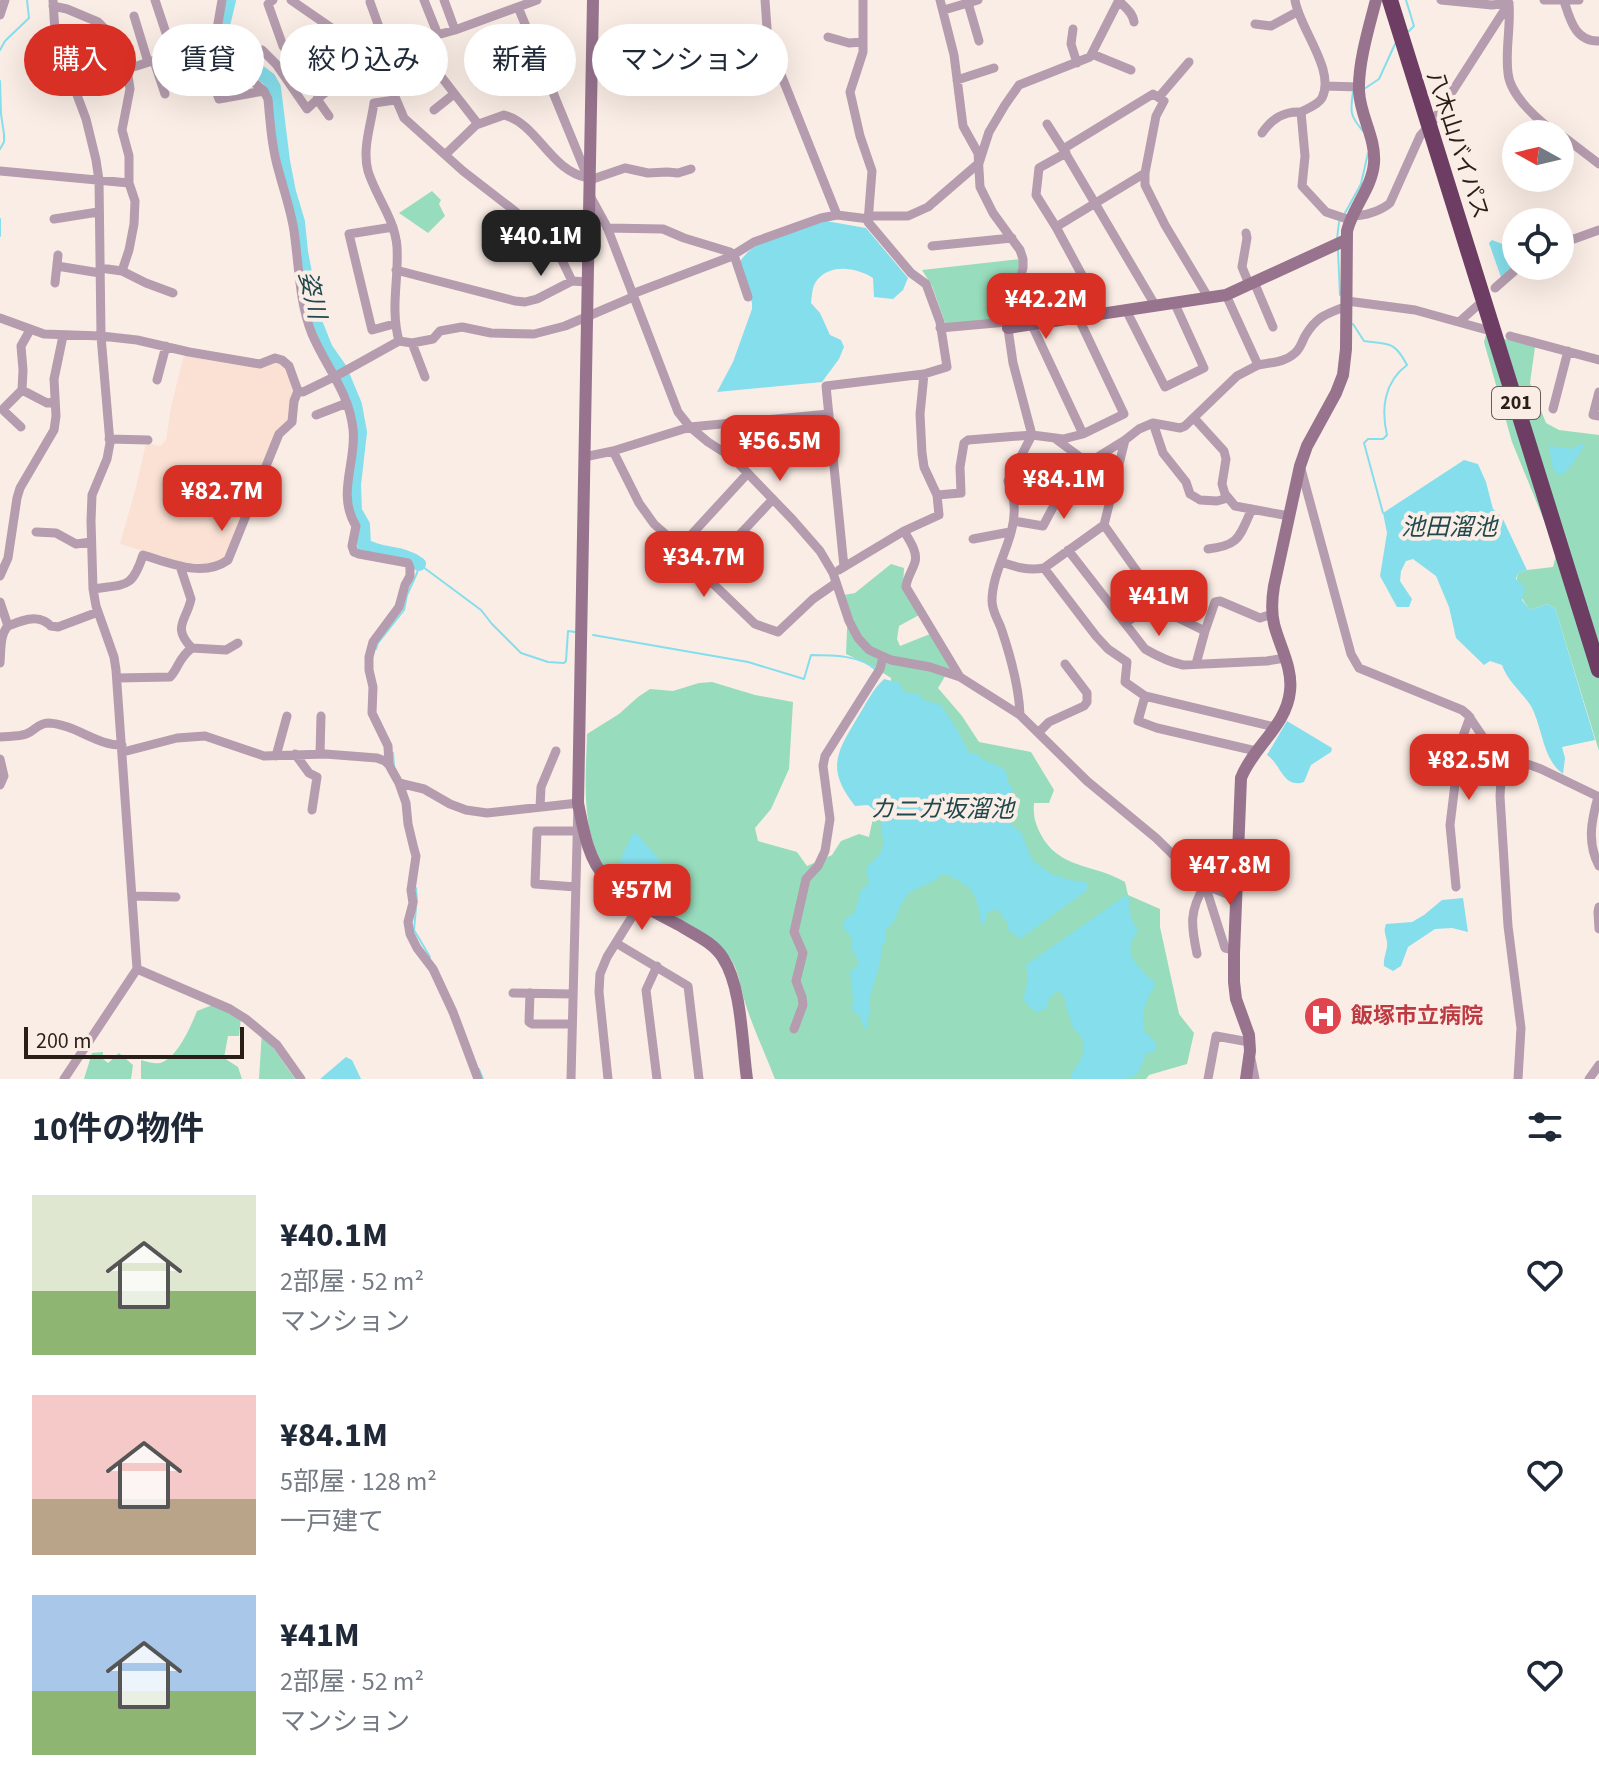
<!DOCTYPE html>
<html lang="ja">
<head>
<meta charset="utf-8">
<style>
  :root { --surface:#fff; --page:#f2f2f3; --text:#1f2937; --muted:#747a83; --accent:#d93025 }
  body { margin:0; font-family:"Source Sans 3","Noto Sans JP",sans-serif; background:var(--page); color:var(--text); height:100vh; display:flex; flex-direction:column; font-size:30px; white-space:nowrap }
  * { box-sizing:border-box; margin:0 }
  p { font-size:26px; color:var(--muted) }
  .icon { flex:none; width:44px; height:44px; fill:none; stroke:currentColor; stroke-width:2; stroke-linecap:round; stroke-linejoin:round }
  .map { position:relative; height:1079px; overflow:hidden }
  .panel { display:flex; flex-direction:column; background:var(--surface); flex:1 }
  .panel>* { flex:none }
  .banner { position:absolute; left:24px; top:24px; width:800px; height:72px; display:flex; gap:16px }
  .needle { width:52px; rotate:278deg }
  .controls { position:absolute; left:1502px; top:120px; display:grid; gap:16px }
  .controls a { display:grid; place-items:center; width:72px; height:72px; border-radius:50%; background:var(--surface); box-shadow:0 8px 32px #0002; font-size:40px }
  .scale { position:absolute; left:24px; bottom:20px; width:220px; box-sizing:border-box; padding-left:8px; border:4px solid #2a1e18; border-top:0; font-size:22px; line-height:28px; white-space:nowrap; color:#2a1e18; -webkit-text-stroke:6px #faede5; paint-order:stroke }
  .price { position:absolute; translate:-50% -68px; padding:0 18px; border-radius:16px; background:var(--accent); color:#fff; font-size:26px; line-height:52px; filter:drop-shadow(0 2px 4px #0008) }
  .price::after { content:''; position:absolute; left:50%; top:48px; width:24px; height:18px; margin-left:-12px; background:inherit; clip-path:polygon(0 0,100% 0,50% 100%) }
  .price.active { background:#222; color:#fff }
  ul { padding:0; list-style:none }
  li { display:flex; align-items:center; gap:24px; height:200px; padding:0 32px }
  li span { display:grid; place-items:center; flex:none; width:224px; height:160px; border-radius:0px; color:#555 }
  li>.icon { margin-inline-start:auto }
  span .icon { width:96px; height:96px; fill:#fffc; stroke-width:1 }
  li b { font-size:34px }
  h2 { display:flex; justify-content:space-between; align-items:center; height:96px; padding:0 32px; font-size:34px }
  .chip { padding:0 28px; border-radius:36px; background:var(--surface); box-shadow:0 8px 32px #0002; font-size:28px; line-height:72px }
  .chip.active { background:var(--accent); color:#fff }
  .map>svg:first-child { display:block }
  .built { fill:#fae1d3 }
  .green { fill:#97dcbc }
  .water { fill:#85deeb }
  .lines { fill:none; stroke-linecap:round; stroke-linejoin:round }
  .stream { stroke:#85deeb; stroke-width:2 }
  .river { stroke:#85deeb; stroke-width:14 }
  .street { stroke:#b59cae; stroke-width:9 }
  .secondary { stroke:#97738e; stroke-width:12 }
  .highway { stroke:#6e3d64; stroke-width:16 }
  .labels { text-anchor:middle; dominant-baseline:central; stroke-width:8; stroke-linejoin:round; paint-order:stroke }
  .shield { fill:#faede5; stroke:#685c56; stroke-width:2 }
  .shield-label { font-size:20px; font-weight:bold; fill:#2a1e18 }
  .street-label { font-size:22px; fill:#2a1e18; stroke:#faede5 }
  .health-label { font-size:22px; font-weight:bold; fill:#be3a42; stroke:#faede5; text-anchor:start }
  .water-label { font-size:24px; font-style:italic; fill:#20494f; stroke:#faede5 }
</style>
</head>
<body>
<div class="map">
<svg width="1599" height="1079" viewBox="0 0 1599 1079">
  <rect width="100%" height="100%" fill="#faede5"/>
  <path class="built" d="M184,354l97,9 5,5 9,21 -4,25 -64,143 -14,8 -33,-3 -60,-18 16,-57 10,-44 14,3 6,-6 5,-33z"/>
  <path class="green" d="M432,191l9,9 -2,4 6,12 -17,17 -29,-20z
    M1021,259l-17,61 -58,5 -14,-39 -10,-16z
    M1486,334l49,13 -5,36 16,40 13,7 40,5v316l-44,-143 -8,-4 -17,6c-8,-10 -16,-23 -12,-37l9,-3 26,-3 3,-12 -6,-20 -38,-93 -28,-100z
    M891,564l13,4 -1,19 16,28 -20,11 -2,13 3,7 30,-12 20,34 -12,20 24,28 17,26 52,10 23,38 -5,13h-15c-1,13 1,19 6,30 19,37 53,30 85,49l3,13 32,14v18l19,87 15,19 -7,31 -38,11 -3,4h-371c-10,-26 -23,-53 -31,-80 -5,-16 -5,-31 -17,-45 -15,-19 -40,-29 -61,-40 -18,-10 -41,-23 -55,-39 -32,-36 -25,-96 -24,-141l32,-20 19,-17 12,-8 23,2 26,-8 13,-1 43,13 38,7 -4,67 -18,40 -16,19 3,13 39,11 10,14 25,-11 9,-14 18,-7 10,3 4,-19 7,-4 11,-136 -19,-12 -26,-12 2,-47 -4,-12 11,-2z
    M215,1004l26,14 -2,18h-11l-4,22 14,9 4,12h-101v-19c7,2 13,4 19,3 17,-4 31,-37 37,-52z
    M262,1031l33,48h-36z
    M103,1052v7l5,4 11,-10 14,12 -2,14h-47l8,-26z"/>
  <path class="water" d="M826,221l40,7 42,50 -5,12 -10,9 -19,-2 -1,-19c-15,-10 -41,-15 -55,1 -6,6 -6,16 -7,24l9,10 10,22 11,5 3,7 -5,12 -17,23 -105,10 16,-30 19,-53v-6l-13,-40c17,-28 58,-33 87,-42z
    M1492,240l13,5 11,11v10l-14,14 -13,-37z
    M1580,444l5,1 -15,22 -8,8 -6,-1 -4,-9 -3,-19 24,3z
    M1464,460l14,4 8,18 7,27 9,8 25,53 -9,3 -2,6 9,8 -3,13 8,10 17,-6 8,4 40,132 -33,7 3,11 -2,16c-21,-15 -20,-46 -32,-68 -9,-14 -23,-24 -29,-41l-12,-4 -6,4 -28,-27 -7,-31 -13,-31 -23,-17 -7,2 -5,10 -1,10 12,18 -3,8h-12l-17,-31 7,-43 -4,-20z
    M884,679l16,4 2,6 5,4 11,1 6,6 17,5 16,24 12,24h7c8,10 21,10 30,18l2,11 5,7 -6,11 1,15 3,10 10,7 11,28 21,15 6,1 9,4 17,2 4,3 -3,6 -66,48 -12,-10v-6l-5,-5 -3,-7 -6,-1 -7,3 -3,14c-6,-8 -4,-16 -7,-25 -4,-15 -20,-24 -34,-28l-7,6 -28,13c-1,4 -4,7 -6,10 -6,10 -5,19 -16,26v12l-4,6 -2,16 -11,37 1,9 -3,18 -3,2 -4,-13 -8,-6 1,-10 -3,-28 7,-6 2,-4 -7,-13 -1,-13 -7,-7v-9l11,-8 6,-22 8,-6 -3,-14 2,-4 13,-13 3,-12 -2,-5 -2,-21 -12,-10 -13,1c-30,-38 -18,-54 4,-91 8,-13 14,-26 25,-36z
    M1287,721l45,27 -1,4 -20,13 -7,17c-21,7 -23,-18 -37,-27z
    M633,833l4,1 42,49 -4,3 -5,-1 -11,-8 -20,-8 -8,1 -6,-4 -5,-6z
    M1128,894c1,13 1,26 10,36 -9,15 -12,23 1,37 6,6 7,10 15,14l1,6c-11,14 -13,27 -11,44 8,8 13,9 11,21l-9,1 -5,14 -6,9 -12,3h-51v-6c8,-11 16,-23 9,-36 -3,-4 -6,-6 -8,-10 -3,-5 -8,-25 -9,-31l-6,-5 -9,7 -3,11 -10,3 -8,-6 -5,-8c5,-12 5,-21 3,-33z
    M1463,898l5,34 -16,-4 -17,1 -27,18 -7,19 -8,5 -9,-5c-1,-9 4,-16 3,-24 -1,-8 -4,-10 -1,-18l26,-2 12,-7 18,-15z
    M346,1057l6,3 9,19h-41z"/>
  <g class="lines">
    <path class="stream" d="M1406,0l8,26 -5,5
      M0,50l5,-9 24,-23 -2,-18
      M0,81l1,33 3,20v8l-4,7
      M1364,89l15,-10 16,-35
      M1353,92c-3,20 -3,24 10,39
      M1345,213l16,-29 7,-31
      M0,219v17
      M1337,239l2,-17
      M1338,250l2,45
      M1353,324l11,17c25,4 30,-1 43,24 -23,17 -26,44 -20,70l-4,4h-15l-4,4 19,70
      M593,635l155,27 56,17 7,-24c21,0 49,0 65,15
      M376,649l2,-6 26,-33 3,-15 10,-22 2,-9 62,46 11,14 29,29 27,9 16,1 2,-2 2,-30 7,1
      M393,753l1,13
      M416,888l1,14
      M416,908l-2,22 16,27
      M479,1069l4,10"/>
    <path class="river" d="M229,0l-6,25 1,10 19,15 7,15 19,14 5,9 9,73 6,31 9,30 3,30 13,67 12,30 14,20 15,36 5,27 -6,53 1,26 8,14 1,20c16,11 38,6 55,19"/>
    <path class="street" d="M53,0l2,32 4,15 27,72 10,41 3,20 2,156 9,107 -3,16 -15,36 -1,26 2,68 3,17 18,51 2,13 21,299 -73,110
      M155,0l18,54
      M222,0l-5,29 2,9 16,18 14,22 15,13 4,8c2,23 4,50 11,73 5,19 12,39 15,59 5,34 5,71 18,103 14,33 37,58 41,95 4,32 -17,65 3,97l-4,20 2,6 5,2 49,9 2,5v8l-5,9 -6,22 -26,35 -4,15v13l4,17 -1,26 16,33 1,19
      M273,0l-5,4 15,42 38,50 18,-14 39,-24
      M291,0l42,29 43,23 28,66 59,53 53,41 40,36 16,33
      M424,0l14,35
      M444,0l11,30
      M765,0l3,42 69,173
      M940,0l14,55 9,71 15,27 2,34 13,26 27,37 3,9v9l-16,54
      M1295,0c4,28 41,70 27,98 -4,7 -14,10 -21,14l4,44 -3,30 24,26 24,8
      M1441,0l51,5 17,-2
      M1544,0h35
      M1119,1c6,6 14,12 15,21
      M1564,1c6,18 11,41 35,40
      M370,2l17,47
      M968,3l11,38
      M1509,3c2,24 -4,47 -1,70 2,23 32,50 51,61
      M53,6l14,3 31,13 8,8 8,14 2,8 11,17 3,20 -8,41 7,26v27l6,18 -1,23 -5,26 -7,21 -22,-3
      M518,7l70,171 2,2 35,-12 23,5 19,-1 11,1 13,-4
      M944,10l34,-10
      M0,15l5,-15
      M134,16l14,46
      M1255,24l16,2 26,-14
      M1073,29l-2,15 6,19
      M828,37l21,6 14,-1
      M426,39l10,31 42,54
      M592,45l27,2
      M262,50l14,14 31,45 14,-13
      M376,52l79,-22 82,-30
      M1092,54l39,16
      M154,61l11,33
      M127,69l73,-23 19,53 45,-8
      M957,80l37,-12
      M1325,86l34,1
      M1159,97l30,-35
      M317,99l12,17
      M395,100l-21,3c-3,22 -12,46 -6,68 8,26 27,48 29,76 2,33 -7,60 2,94
      M434,110l20,-16
      M1047,124l16,25
      M1262,133c10,-14 21,-22 39,-21
      M1560,134l39,30
      M1066,153l-27,15 -3,27 20,32 47,87
      M446,154l30,-29 28,-10c34,9 45,55 84,63
      M0,171l129,12
      M589,194l18,33 71,185 12,15 18,15 25,16 59,61 28,32 13,22 16,48 9,17 11,12 22,10 39,7 30,10 60,38 67,66 69,57 44,43 7,5 30,12
      M869,216h39l20,-9 51,-44 10,-31 16,-27 14,-20 71,-28 29,-57
      M1352,216c12,0 29,-5 38,-13l30,-67 14,-16 75,-117
      M54,219l44,-7
      M393,227l-44,7 23,96 22,-6
      M1056,227l89,-54
      M607,228l56,1 21,9 46,14 4,3 14,42
      M1246,233l1,5 -5,29 7,17
      M1560,244l39,-14
      M932,246l80,-8
      M57,266l43,7
      M396,270l119,31 10,1 12,-3 35,-18 15,1
      M122,271l24,12 27,10
      M1254,282l19,45
      M55,283l3,-28
      M1495,288l25,-22
      M632,294l98,-37 24,-15 67,-24 16,-3 32,4
      M1065,297l10,21
      M1347,301l68,9 72,20
      M1155,305l-92,-156 90,-55 11,7 -8,15 -11,57v12l20,40 43,72
      M1126,310l39,77 39,-19 -30,-66
      M0,318l44,16 57,2 36,4 52,12 71,12 15,-6 7,2 7,6 9,25 -4,10 -2,21 -13,12 -51,126c-25,18 -58,3 -85,-5 -11,34 -17,29 -50,34
      M1459,322l18,-16
      M1032,325l51,109
      M940,328l67,-6 6,41 19,72 -24,46c2,8 6,16 6,24 3,33 -22,63 -22,96 0,11 7,20 10,30 9,27 17,55 18,84
      M1510,336l89,24
      M412,343l13,34
      M1258,365c14,-3 26,-2 37,-12 5,-4 7,-11 10,-17 12,-20 21,-22 42,-30
      M157,380l9,-34
      M22,390l25,13 7,-1
      M298,391l5,1 33,-16 63,-35 13,2 21,-4 7,-8 22,-4 29,6 43,1 31,-8 68,-29
      M1599,392l-6,23 6,1
      M1553,409l15,-58
      M316,415l31,-12
      M1194,418l30,33 2,8 -4,25 3,10 10,12 54,10
      M1153,423l10,30 23,29 4,12 10,6 17,1 11,-3
      M21,427l-17,-16v-3l18,-18 1,-20 -2,-24 9,-16
      M109,439l39,1
      M1057,440l23,17 11,4 34,-21
      M613,451l26,52 15,21 26,23 23,27 52,50 23,8 35,-33 23,-16
      M584,457l29,-6 77,-24 139,-13
      M1301,469l50,185 8,14 103,42 6,5 34,50 -2,31 8,130 13,102 -3,51
      M937,495l24,-2 -1,-26 4,-24 4,-3 64,-5 31,4 20,-5 41,-20 -46,-97
      M1014,521l29,5 37,-69
      M1104,525l59,83 5,5 37,18 10,-29 5,-1 40,17 12,-4
      M904,531c5,9 14,21 11,31 -3,10 -8,15 -9,25l54,90
      M36,532l20,1 20,11 15,-2
      M973,539l37,-7
      M680,547l68,-74
      M1208,549c33,-4 31,-13 44,-40
      M1068,550l77,99c12,7 24,13 38,16l84,-4 18,-3
      M1001,562c15,5 27,9 43,6l60,-43 21,-85 14,-11 14,-6 27,5 5,-2 52,-50 21,-11 -32,-70
      M844,567l-18,-181 98,-12 23,-7 -7,-45 -14,-38 -15,-11 -43,-51 4,-51 -12,-35 -10,-44 13,-40v-52
      M1044,568l52,68 12,13 19,13 -2,20 20,14 130,31
      M839,570l65,-39 35,-16 -2,-20 -13,-28 -2,-14 -2,-39 4,-40
      M703,574l70,-75
      M0,576l8,-18 9,-60 3,-10 34,-58 2,-14 -2,-37 9,-43
      M0,602l8,24c-8,8 -7,24 -8,37
      M1125,623l34,-22
      M8,626c11,-4 25,-11 36,-5 12,7 0,4 14,6l40,-15
      M192,648l34,2 12,-7
      M1196,664l9,-33
      M117,678l53,-1c9,-9 8,-19 22,-29 -21,-21 -5,-28 -1,-49l-11,-33
      M1145,696l-7,25 19,7 99,23
      M1039,732l10,-10 35,-16 3,-4v-9l-22,-29
      M0,737c8,-1 18,0 26,-3 9,-3 12,-11 22,-11 27,1 49,23 74,22
      M123,752l54,-14 28,-2 59,20 61,-2 52,4 8,3 4,4 10,18 7,20 2,21 6,25 2,7 -5,34 2,13 -5,19 2,12 7,14 16,21 20,43 25,67
      M295,754l14,19 8,4 -5,33
      M320,754l1,-38
      M276,756l11,-40
      M0,759l4,17 -4,9
      M1502,765l4,-5 16,2 19,7 58,28
      M399,783l25,6 26,15 16,6 21,3 91,-10 -7,276
      M1598,797c-7,25 -11,46 1,69
      M540,807l1,-20 15,-36
      M1205,885l20,63 9,2
      M576,887l-41,-3 2,-53h40
      M1456,887l-6,-62 5,-41 -1,-24 16,-43
      M132,896l44,1
      M1599,907l-1,5 1,17
      M616,943l72,43 11,93
      M1197,954c-6,-29 -8,-43 8,-69
      M137,969l93,40 16,10 31,26 24,34
      M513,993l60,1
      M530,993l-1,29 3,2h40
      M794,1029l9,-24 -1,-8 -6,-16 7,-28 -9,-21 12,-53 12,-13 7,-15 5,-32 -7,-53 2,-10 55,-87 3,-12
      M1251,1059l4,20
      M608,1079l-9,-87 1,-18 7,-17 33,-53
      M657,1079l-11,-89 11,-24
      M1208,1079l8,-43 33,6
      M1589,1079l10,-14"/>
    <path class="secondary" d="M593,0l-15,803c5,25 10,57 28,75 20,20 48,34 73,47 16,10 34,17 44,33 19,29 19,86 24,121
      M1008,328l218,-33 120,-55
      M1246,1079l4,-28 -1,-16 -13,-36 -2,-17v-29l7,-175c12,-31 46,-53 49,-87 3,-23 -11,-46 -16,-67 -3,-13 -2,-26 0,-38l26,-120 7,-20 29,-53 7,-18 3,-26 1,-118c6,-24 25,-43 27,-68 2,-25 -14,-47 -15,-72 -1,-28 10,-64 17,-91"/>
    <path class="highway" d="M1390,0l209,670"/>
  </g>
  <defs>
    <g id="hospital-disc" transform="scale(2)"><circle r="9.5" fill="#e0444e" stroke="#faede5"/><path d="M-5-5h3v3.5h4V-5h3V5h-3V1.5h-4V5h-3Z" fill="#fff"/></g>
  </defs>
  <g fill-rule="evenodd">
    <use href="#hospital-disc" x="1323" y="1016"/>
  </g>
  <g class="labels">
    <rect class="shield" x="1492" y="387" width="48" height="32" rx="6"/>
    <g class="shield-label">
      <text x="1516" y="403">201</text>
    </g>
    <g class="street-label">
      <text transform="translate(1458 145) rotate(72)">八木山バイパス</text>
    </g>
    <g class="health-label">
      <text x="1351" y="1016">飯塚市立病院</text>
    </g>
    <g class="water-label">
      <text transform="translate(312 295) rotate(77)">姿川</text>
      <text x="1449" y="527">池田溜池</text>
      <text x="942" y="809">カニガ坂溜池</text>
    </g>
  </g>
</svg>
<div class="controls">
<a><svg class="needle" viewBox="-14 -14 28 28"><path d="M0-13l5 13h-10z" fill="#e53935"/><path d="M0 13l5-13h-10z" fill="#747a83"/></svg></a>
<a><svg class="icon" aria-label="locate" viewBox="0 0 24 24"><circle cx="12" cy="12" r="6"/><path d="M12 2v4M12 18v4M2 12h4M18 12h4"/></svg></a>
</div>
<div class="scale">200 m</div>
<b class="price active" style="left:541px;top:278px">¥40.1M</b>
<b class="price" style="left:1046px;top:341px">¥42.2M</b>
<b class="price" style="left:780px;top:483px">¥56.5M</b>
<b class="price" style="left:1064px;top:521px">¥84.1M</b>
<b class="price" style="left:222px;top:533px">¥82.7M</b>
<b class="price" style="left:704px;top:599px">¥34.7M</b>
<b class="price" style="left:1159px;top:638px">¥41M</b>
<b class="price" style="left:1469px;top:802px">¥82.5M</b>
<b class="price" style="left:1230px;top:907px">¥47.8M</b>
<b class="price" style="left:642px;top:932px">¥57M</b>
<div class="banner">
<a class="chip active">購入</a>
<a class="chip">賃貸</a>
<a class="chip">絞り込み</a>
<a class="chip">新着</a>
<a class="chip">マンション</a>
</div>
</div>
<section class="panel">
<h2>10件の物件<svg class="icon" aria-label="filters" viewBox="0 0 24 24"><path d="M4 7h16M4 17h16"/><circle cx="9" cy="7" r="2"/><circle cx="15" cy="17" r="2"/></svg></h2>
<ul>
<li><span style="background:linear-gradient(#dfe7d0 60%,#8fb573 0)"><svg class="icon" aria-label="home" viewBox="0 0 24 24"><path d="M3 11l9-7 9 7M6 9v11h12V9"/></svg></span><div><b>¥40.1M</b><p>2部屋 · 52 m²</p><p>マンション</p></div><svg class="icon" aria-label="heart" viewBox="0 0 24 24"><path d="M12 20l-8-8c-3-5 5-10 8-4 3-6 11-1 8 4z"/></svg></li>
<li><span style="background:linear-gradient(#f6c9c9 65%,#b9a48a 0)"><svg class="icon" aria-label="home" viewBox="0 0 24 24"><path d="M3 11l9-7 9 7M6 9v11h12V9"/></svg></span><div><b>¥84.1M</b><p>5部屋 · 128 m²</p><p>一戸建て</p></div><svg class="icon" aria-label="heart" viewBox="0 0 24 24"><path d="M12 20l-8-8c-3-5 5-10 8-4 3-6 11-1 8 4z"/></svg></li>
<li><span style="background:linear-gradient(#a9c7e8 60%,#8fb573 0)"><svg class="icon" aria-label="home" viewBox="0 0 24 24"><path d="M3 11l9-7 9 7M6 9v11h12V9"/></svg></span><div><b>¥41M</b><p>2部屋 · 52 m²</p><p>マンション</p></div><svg class="icon" aria-label="heart" viewBox="0 0 24 24"><path d="M12 20l-8-8c-3-5 5-10 8-4 3-6 11-1 8 4z"/></svg></li>
</ul>
</section>
</body>
</html>
